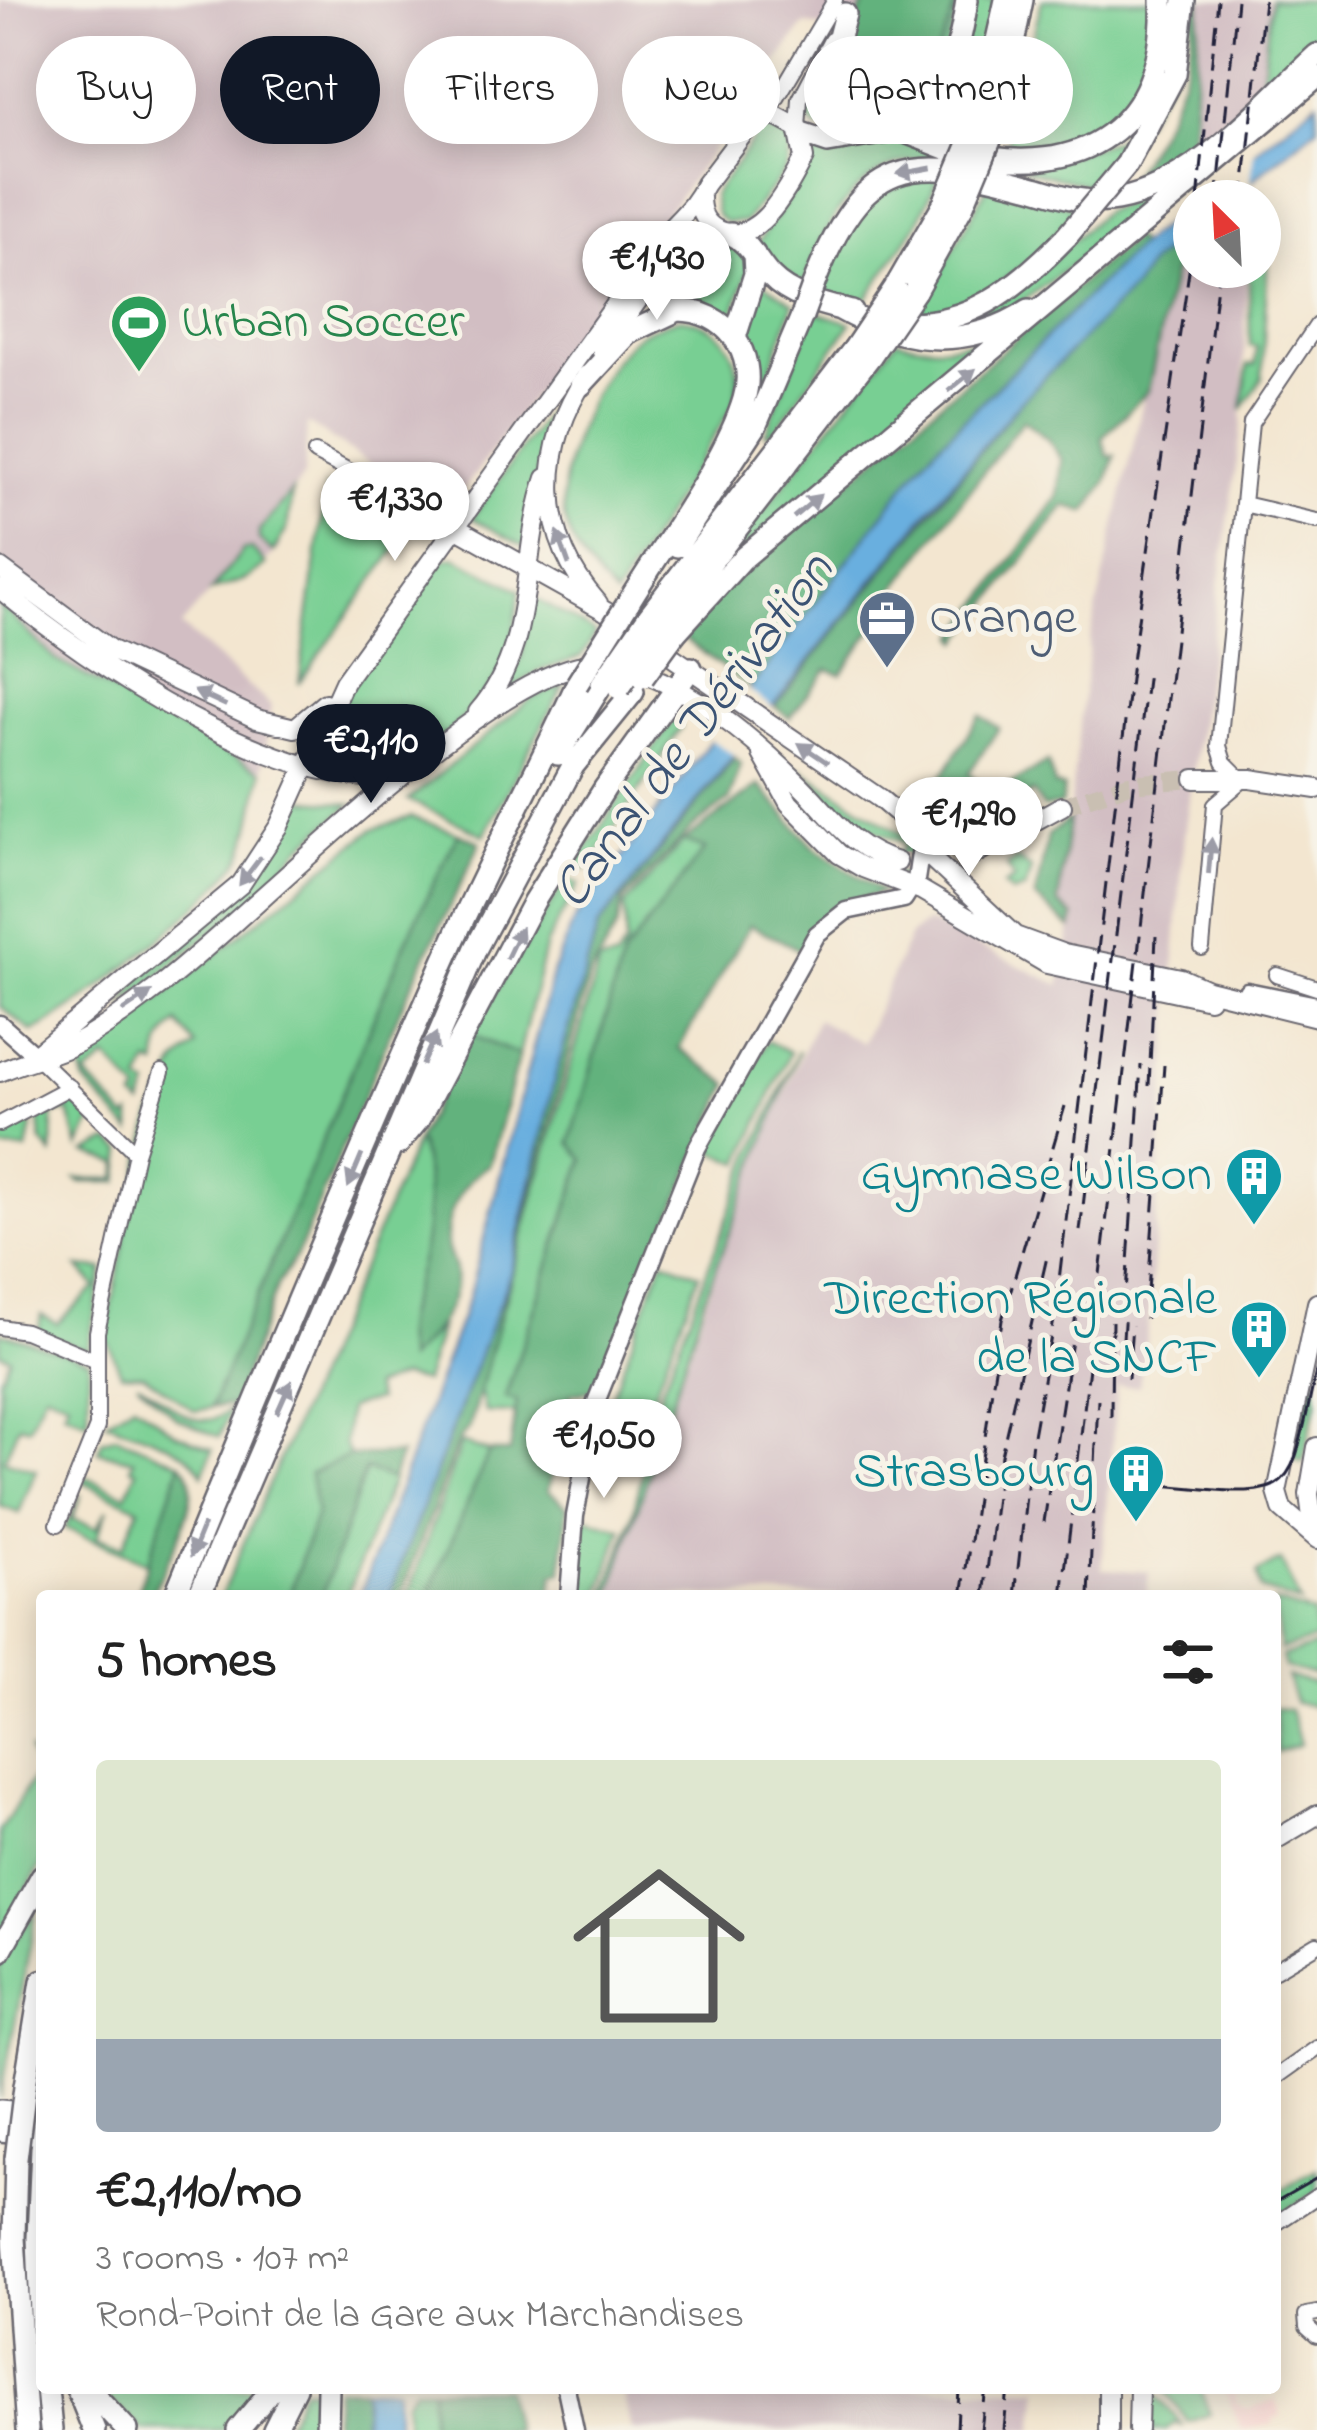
<!DOCTYPE html>
<html lang="en">
<head>
<meta charset="utf-8">
<style>
  :root { --surface:#fff; --page:#f2f2f2; --text:#222; --muted:#767676; --line:#e0e0e0; --accent:#111827 }
  body { margin:0; font-family:"Indie Flower",sans-serif; background:var(--page); color:var(--text); height:100vh; display:flex; flex-direction:column; font-size:45px; white-space:nowrap }
  * { box-sizing:border-box; margin:0 }
  p { font-size:39px; color:var(--muted) }
  .icon { flex:none; width:66px; height:66px; fill:none; stroke:currentColor; stroke-width:2; stroke-linecap:round; stroke-linejoin:round }
  .map { position:relative; flex:1; overflow:hidden }
  .side { position:absolute; left:36px; top:1590px; width:1245px; height:804px; display:flex; flex-direction:column; background:var(--surface); border-radius:12px; box-shadow:0 6px 30px #0003 }
  .side>* { flex:none }
  .guide { position:absolute; left:36px; top:36px; width:1245px; height:108px; display:flex; gap:24px }
  .needle { width:78px; rotate:336deg }
  .tools { position:absolute; left:1173px; top:180px; display:grid; gap:24px }
  .tools a { display:grid; place-items:center; width:108px; height:108px; border-radius:50%; background:var(--surface); box-shadow:0 6px 30px #0003; font-size:60px }
  .price { position:absolute; translate:-50% -102px; padding:0 27px; border-radius:42px; background:#fff; color:#222; font-size:39px; line-height:78px; filter:drop-shadow(0 3px 6px #0008) }
  .price::after { content:''; position:absolute; left:50%; top:72px; width:36px; height:27px; margin-left:-18px; background:inherit; clip-path:polygon(0 0,100% 0,50% 100%) }
  .price.on { background:var(--accent); color:#fff }
  ul { padding:0; list-style:none }
  li { display:grid; align-content:center; gap:24px; height:636px; padding:0 60px }
  li+li { border-top:3px solid var(--line) }
  li span { display:grid; place-items:center; height:372px; border-radius:12px; color:#555 }
  li>.icon { margin-inline-start:auto }
  span .icon { width:216px; height:216px; fill:#fffc; stroke-width:1 }
  li b { font-size:51px }
  h2 { display:flex; justify-content:space-between; align-items:center; height:144px; padding:0 60px; font-size:51px }
  .pill { padding:0 42px; border-radius:54px; background:var(--surface); box-shadow:0 6px 30px #0003; font-size:42px; line-height:108px }
  .pill.on { background:var(--accent); color:#fff }
  .map>svg:first-child { display:block }
  .built { fill:#f7d0cd }
  .industrial { fill:#d2bec3 }
  .green { fill:#78cf93; stroke:#4d7867; stroke-width:3 }
  .forest { fill:#62b27d; stroke:#426a5c; stroke-width:3 }
  .water { fill:#69afdf; stroke:#46688d; stroke-width:3 }
  .pier { fill:#f3e6d0 }
  .lines { fill:none; stroke-linecap:round; stroke-linejoin:round }
  .secondary-tunnel { stroke:#c9bfb2; stroke-width:18; stroke-dasharray:18 9; stroke-linecap:butt }
  .minor-casing { stroke:#6b676f; stroke-width:18 }
  .tertiary-casing { stroke:#6b676f; stroke-width:21 }
  .secondary-casing { stroke:#6b676f; stroke-width:22 }
  .trunk-casing { stroke:#6b676f; stroke-width:26 }
  .minor { stroke:#fff; stroke-width:14 }
  .tertiary { stroke:#fff; stroke-width:16 }
  .secondary { stroke:#fff; stroke-width:18 }
  .trunk { stroke:#fff; stroke-width:21 }
  .tram { stroke:#22223b; stroke-width:3 }
  .rail { stroke:#22223b; stroke-width:3; stroke-dasharray:18 9; stroke-linecap:butt }
  .trunk-bridge-casing { stroke:#6b676f; stroke-width:26; stroke-linecap:butt }
  .trunk-bridge { stroke:#fff; stroke-width:21 }
  .oneway { fill:#9c9ca7 }
  .labels { text-anchor:middle; dominant-baseline:central; stroke-width:10; stroke-linejoin:round; paint-order:stroke }
  .leisure-label { font-size:51px; fill:#27864d; stroke:#f7f3e8; text-anchor:start }
  .service-label { font-size:51px; fill:#4e5e75; stroke:#f7f3e8; text-anchor:start }
  .culture-label { font-size:51px; fill:#0d838f; stroke:#f7f3e8; text-anchor:end }
  .water-label { font-size:54px; font-style:italic; fill:#3b5374; stroke:#f7f3e8 }
</style>
</head>
<body>
<div class="map">
<svg width="1317" height="2430" viewBox="0 0 1317 2430">
  <rect width="100%" height="100%" fill="#f7f3e8"/>
  <filter id="ink" filterUnits="userSpaceOnUse"><feTurbulence type="fractalNoise" baseFrequency=".00833" numOctaves="2"/><feDisplacementMap in="SourceGraphic" scale="24" xChannelSelector="R" yChannelSelector="G"/><feConvolveMatrix kernelMatrix="1 2 1 2 8 2 1 2 1" color-interpolation-filters="sRGB"/></filter>
  <filter id="wash" filterUnits="userSpaceOnUse"><feTurbulence type="fractalNoise" baseFrequency=".004" numOctaves="4" result="noise"/><feDisplacementMap in="SourceGraphic" scale="48" xChannelSelector="R" yChannelSelector="G"/><feGaussianBlur stdDeviation="2.7" result="paint"/><feColorMatrix in="noise" values="0 0 0 0 0 0 0 0 0 0 0 0 0 0 0 0 0 1.4 0 .05"/><feComposite in="paint" operator="in"/></filter>
  <g filter="url(#wash)">
    <rect width="100%" height="100%" fill="#f3e6d0"/>
    <path class="built" d="M1225,2388h7l6,17 12,4 25,-9 6,16 -9,3 2,5 -33,6z"/>
    <path class="industrial" d="M0,0h867l-17,34 -45,-10 -351,479 -51,-37 -10,13 -86,-56 -3,52 -11,16 -15,59 -31,29 -37,13 -29,34 90,80 -9,66 -206,-112 -56,-55z
      M1201,0h70l-11,94 -70,50z
      M1194,241v26h53l-5,157 -58,411 -36,492 -9,59h-22l-15,183 47,3 -2,24h-537l129,-397 78,-180 45,24 48,-108 17,-13 133,63 13,-67 -15,-15 32,-265 84,-376z
      M622,2388h418l-5,42h-404z"/>
    <path class="green" d="M956,0h4l-18,69 -36,35 -55,-12 -11,-37 10,-21v18l102,-35z
      M973,0h22l-17,75 -23,66 -47,-21 30,-22z
      M1042,0h114l-9,65 -24,48 -45,35 -73,3z
      M1169,0h12l-8,74 -73,114 -77,-19 95,-30z
      M1271,0h46v43l-57,51z
      M826,62l39,51 -45,17 -10,-7 -5,-19z
      M769,129l22,11 -4,28 -42,54h-20l-9,-7 -3,-20 47,-64z
      M913,139l34,20c-83,-7 -119,55 -143,126l-31,-20 -16,-21 54,-79 2,-18z
      M940,174l-23,50 -55,82 -39,-14c24,-76 36,-101 117,-118z
      M988,185l91,23 -41,47 -70,52 -51,9z
      M1180,185l-169,125 -55,22 -5,-6 74,-41 79,-74z
      M1261,192l9,23 -8,163 -20,32 6,-45h7l2,-18 -7,-1 -1,-79h11v-66l-11,-3z
      M674,234l7,6c-51,61 -109,122 -135,199 -11,35 -14,72 -20,109l-54,-30z
      M714,239l21,6 15,20 -19,55 -63,-16 -26,7 48,-61z
      M758,279l36,24 -26,73 -33,58 9,-99z
      M814,311l37,12 -77,109 -9,2z
      M680,318c49,7 65,41 54,86l-119,193c-21,-23 -43,-46 -50,-77 -12,-50 32,-153 72,-184 12,-9 30,-13 43,-18z
      M995,335l-255,217 -5,-5 162,-207c37,10 61,6 98,-5z
      M338,484l77,39 -116,160 27,-195z
      M292,491l-5,38 -14,23 -14,-12v-9z
      M252,549l14,16 -19,14 -36,12 32,-41z
      M455,557l65,33c-4,22 -5,53 -15,73 -24,47 -96,117 -153,104 -13,-3 -22,-12 -21,-26 8,-66 74,-130 111,-181z
      M533,597l63,36 -15,24 -42,14 -33,21 16,-37z
      M0,605l56,55 206,112c-6,26 -9,57 -19,82 -15,35 -173,163 -211,178l-32,-26z
      M564,685l-80,150 -76,-35 124,-102z
      M673,720l8,7 -93,141h-15z
      M799,768l117,75 -6,31c-56,3 -96,-54 -128,-92l84,77 13,6 24,-15 2,-7 -53,-23z
      M298,799l54,5 -48,40 -47,51 -136,112 18,-28 67,-54z
      M411,817l47,16 -52,108 -194,465h9l-26,5 -52,-37 -22,-1 -15,-36 24,-127 23,-96 24,-51 19,-17 -18,-23c-17,14 -18,23 -21,43l-8,-3 -9,20 9,4 -7,19 -7,-6 4,-7 -32,-35 -21,18 41,43 4,-3v16l-47,-51 -4,-19 293,-233z
      M684,841l22,7 -83,108 -39,202 -79,239 12,3 -1,13 -31,-1 -5,-22 119,-427 16,-3 11,-16 -2,-38z
      M1017,859l14,10 -6,20 -13,4 -8,-7 10,-7 -7,-13z
      M567,878l12,6 -33,60 -27,111 -50,-21z
      M767,1041l23,11 -49,111 -35,-14z
      M799,1050l-93,243 -96,303h-5l27,-77 27,-123 92,-240z
      M72,1099l20,22 -13,27 -10,-37 -16,2 -1,41 -11,-13 -2,-23z
      M24,1121l8,5 -5,24 -27,-1v-18z
      M417,1139c25,68 -2,150 -10,220l33,-31 -16,54 -22,-5 -29,10 4,13 -29,8 -4,36 5,12 -39,18 6,40 -27,82h-68z
      M110,1141l13,10 -4,31h-40l-3,-3h41l2,-16 -33,-10z
      M663,1260l36,14 -50,132 -39,-6z
      M78,1267l25,2 -15,81 -50,-17 3,-18 16,9 39,-37z
      M0,1332l89,28 -1,61 -24,-10 4,-10 -23,-9 -16,35 -10,-3 -15,36 32,10 -17,43 -19,-7v-128l10,-21 -10,-4z
      M1313,1369l4,31 -14,62 -10,-4z
      M137,1382c32,16 58,59 95,26l-13,29 -42,-19z
      M134,1403l41,30 38,16 -10,25c-14,-29 -68,-42 -97,-53z
      M116,1436l65,27 -32,101 -84,-36 16,-34 -9,25 25,9 11,-19 -11,28 26,9 16,-38 -57,-26 5,-5 39,18 11,-25 -6,-3 3,-7 -36,-9 4,-10z
      M461,1443l28,9 -61,144h-20z
      M366,1468l26,12 -45,116h-25z
      M583,1517l39,12 -23,67h-21z
      M1281,1561l19,42 -39,-13 -4,-17z
      M1275,1602l38,12 4,25 -37,11z
      M1317,1646v30l-32,-8 -3,-12z
      M1287,1677l30,7v22l-22,-3z
      M1275,1708l15,2 10,34 -23,8z
      M29,1749l13,20v94l-42,75v-106l36,-59z
      M37,1910l-37,189v-140z
      M1317,2169v23l-42,25v-23z
      M96,2388h168l-43,42h-78z
      M303,2388h20l-1,42h-39z
      M414,2388h18l-3,42h-24v-30z
      M1163,2388h37l10,26 -22,8z
      M1153,2391l30,35 -8,-3 -9,7h-17z"/>
    <path class="forest" d="M867,0h89c-5,19 -12,46 -25,61 -26,34 -93,25 -80,-27 2,-11 11,-24 16,-34z
      M1194,0h7l-11,157 -68,33c40,-62 73,-114 72,-190z
      M1134,237l5,8 -211,210 -176,234 -69,-51 39,-48z
      M1180,238l-32,153 -46,47 6,18h7l-8,26 -21,30 -21,-6 -105,135 -3,-5 101,-139 4,-37 -15,-21 -24,-19 -150,198 5,5 -37,51 -14,-5 -37,49 -15,-11 244,-304 116,-117 13,-22z
      M980,715l19,13 -30,45 11,10 22,5 46,-26 7,24 9,2 -3,17 -18,3 -10,-16 -71,48 -4,-8 -16,-1 -22,-19z
      M735,758l6,6 -12,36 -37,28 -70,74 -5,25 -28,51 -119,449 -12,14 -57,155h-12l121,-322 46,-201 42,-147z
      M759,785l56,63 68,44 -51,16 -30,43 -52,-26 -71,123 50,36 -134,306 -24,4 -23,96 20,17 -6,65 -8,2 -3,22h-123l61,-144h21l7,-51 -12,-3 79,-239 -14,-16 53,-187 82,-107 -21,-8z
      M1069,819l-11,84 16,14 -3,11 -36,-30 13,-63z
      M458,833l22,9 -2,6 -78,162 -102,243 -20,31 -45,121 -22,2 195,-466z
      M469,1034l50,21 -29,109c-28,17 -45,48 -43,80 1,10 7,18 8,27 5,36 -26,67 -48,89 -9,-33 0,-50 9,-82 13,-45 17,-95 1,-139z
      M400,1454l-8,26 -27,-11 -43,127h-33l27,-82 -6,-40 39,-18z
      M181,1463c31,24 -16,101 -30,133h-15z
      M336,2388h28l-1,42h-30z
      M432,2388h73l9,42h-85z"/>
    <path class="water" d="M1317,101v26l-90,74h-33v26l-45,37 -14,22 -116,117 -90,107 -331,416 -42,147 -46,201 -121,322h-29l109,-300 84,-325 22,-52 353,-464 211,-210z
      M364,2388h32v42h-33z"/>
    <path class="pier" d="M1255,140l-5,50 -13,11h-43v34l-15,12 5,-49z
      M745,688l30,21 -36,49 -30,-19z"/>
  </g>
  <g filter="url(#ink)">
    <g class="lines">
      <path class="secondary-tunnel" d="M1062,806l67,-22 66,-5
        M897,862l44,1 26,-5"/>
      <g class="minor-casing">
        <path id="minor" d="M759,118l14,-13 62,-105
          M798,128l2,-29 31,-59
          M315,453l140,74
          M1243,504l74,17
          M1241,779l-17,-17 -5,-16 32,-323 66,-98
          M1202,948l13,-144 27,-23
          M1277,975l40,13
          M35,1055l101,98
          M0,1124l70,-37
          M0,1327l25,4 72,30
          M58,1524l39,-97v-95l39,-179 26,-81
          M1275,1970l42,-25
          M1275,2078l42,-30
          M1275,2224l42,-28
          M1317,2313l-11,2 1,12 10,9"/>
      </g>
      <g class="tertiary-casing">
        <path id="tertiary" d="M1247,991l70,14
          M0,1024l35,31
          M569,1596l6,-80 21,-114 101,-254 120,-214 29,-23 58,-12 12,-19 6,-39
          M566,2388l9,42"/>
      </g>
      <g class="secondary-casing">
        <path id="secondary" d="M602,352c22,-32 79,-124 119,-120
          M587,375c-49,75 -50,160 11,228
          M455,527l150,84 274,187 33,28 19,32 84,78 49,18 117,24 27,12 109,27
          M0,568l111,82 146,69 38,9 30,-25
          M0,589c94,78 276,200 401,188
          M633,670c58,18 120,68 163,111 35,33 52,67 101,81
          M478,712c59,-68 41,-154 68,-234
          M762,754l27,49 50,51 24,14 58,22 126,74 162,35
          M1195,779h56l66,10
          M967,858l95,-52
          M35,1055l206,-171 38,-58 65,-144 326,-453c16,-17 25,-25 35,-45l48,-63 23,-5 22,12 6,30c-16,30 -47,93 -88,71 -13,-8 -16,-19 -16,-33
          M0,1072c23,-11 46,-15 69,-25 29,-14 58,-36 84,-56 91,-66 346,-335 447,-327
          M1317,1303l-40,189 5,17 35,30
          M1314,1533l-5,-39 8,-47
          M1275,1840l42,-25
          M1108,2388v42
          M1138,2430l1,-42"/>
      </g>
      <g class="trunk-casing">
        <path id="trunk" d="M845,14l-12,46 5,26 20,15 41,8
          M979,120l27,-120
          M869,124c73,-21 87,-50 98,-124
          M996,126l26,-126
          M801,133l27,9 72,-12 74,29
          M965,153c116,28 202,-26 197,-153
          M1127,164l48,-90 9,-74
          M1135,230l182,-153
          M731,234c20,9 25,28 40,43 20,21 54,28 81,35
          M813,286c50,-130 95,-133 222,-98 26,8 54,17 82,12 78,-14 144,-94 200,-145
          M895,288l48,-83
          M915,291l47,-84
          M838,308c64,36 128,43 191,2
          M888,321c76,11 129,-33 179,-85
          M735,337l20,-63 -1,-20
          M581,385l48,-52 49,-23c47,0 80,43 66,89 -18,62 -82,147 -116,204
          M677,546l78,-119 47,-111
          M649,616l205,-267
          M663,624l208,-269
          M675,633l67,-74 404,-338
          M558,754l44,-70
          M398,1144l20,-24 116,-219 71,-113 86,-120
          M175,1596c90,-220 182,-440 279,-657 39,-86 84,-169 123,-255
          M199,1596l277,-648 97,-182 60,-74
          M0,1951l42,-75
          M25,2086l17,-105
          M0,2111l42,4
          M0,2130l42,4
          M42,2148l-4,90 4,101
          M16,2159l-2,79 13,192
          M47,2388l4,42
          M77,2388l17,42
          M88,2388l39,42
          M238,2430l35,-42
          M274,2430l21,-42
          M327,2430l1,-42"/>
      </g>
      <use href="#minor" class="minor"/>
      <use href="#tertiary" class="tertiary"/>
      <use href="#secondary" class="secondary"/>
      <use href="#trunk" class="trunk"/>
      <path class="tram" d="M1162,1485c140,14 125,14 155,-118
        M1275,2202l42,-24"/>
      <path class="rail" d="M1198,201l20,-201
        M1217,201l20,-201
        M1243,201l21,-201
        M1149,1086l7,-150
        M1080,1231l68,-560
        M1146,1319l18,-254
        M1123,1339l18,-274
        M1128,1379l4,-54
        M1111,1417l1,-96
        M1044,1522l35,-227
        M962,1596l40,-276 63,-214
        M984,1596l17,-141 46,-198
        M1015,1596l17,-155 23,-127 78,-660 61,-417
        M1062,1596l157,-1329
        M1089,1596l9,-197
        M957,2430l2,-42
        M981,2430l5,-42
        M1004,2430l4,-42"/>
      <g class="trunk-bridge-casing">
        <path id="trunk-bridge" d="M943,205l36,-85
          M962,207l34,-81
          M1067,236l60,-72
          M802,316l11,-30
          M854,349l41,-61
          M871,355l44,-64
          M643,677l32,-44
          M577,684l51,-81
          M602,684l47,-68
          M619,688l44,-64
          M16,2159l9,-73"/>
      </g>
      <use href="#trunk-bridge" class="trunk-bridge"/>
    </g>
    <defs><path id="oneway-solid" d="M-6-.8H1V-3.2L6.5 0L1 3.2V.8H-6Z" transform="scale(3)"/></defs>
    <g class="oneway">
      <use href="#oneway-solid" transform="translate(914 171) rotate(170)"/>
      <use href="#oneway-solid" transform="translate(962 380) rotate(-39)"/>
      <use href="#oneway-solid" transform="translate(807 506) rotate(-40)"/>
      <use href="#oneway-solid" transform="translate(563 548) rotate(-110)"/>
      <use href="#oneway-solid" transform="translate(210 698) rotate(-155)"/>
      <use href="#oneway-solid" transform="translate(813 753) rotate(-146)"/>
      <use href="#oneway-solid" transform="translate(1210 856) rotate(-85)"/>
      <use href="#oneway-solid" transform="translate(250 871) rotate(127)"/>
      <use href="#oneway-solid" transform="translate(514 943) rotate(-64)"/>
      <use href="#oneway-solid" transform="translate(137 1002) rotate(-34)"/>
      <use href="#oneway-solid" transform="translate(429 1049) rotate(-66)"/>
      <use href="#oneway-solid" transform="translate(355 1171) rotate(113)"/>
      <use href="#oneway-solid" transform="translate(284 1397) rotate(-66)"/>
      <use href="#oneway-solid" transform="translate(197 1541) rotate(112)"/>
    </g>
  </g>
  <defs>
    <g id="stadium-pin" transform="scale(3)"><path d="M0 17L-7.5 6A9.5 9.5 0 1 1 7.5 6Z" fill="#2e9e5b" stroke="#f7f3e8"/><path d="M0-5a6.5 5 0 1 0 0 10a6.5 5 0 1 0 0-10ZM-3.5-1.8h7v3.6h-7Z" fill="#fff"/></g>
    <g id="office-pin" transform="scale(3)"><path d="M0 17L-7.5 6A9.5 9.5 0 1 1 7.5 6Z" fill="#5c6f8a" stroke="#f7f3e8"/><path d="M-6-3h4V-5.5h4V-3h4V5H-6ZM-1-4.5V-3h2v-1.5ZM-6 0V1H6V0Z" fill="#fff"/></g>
    <g id="building-pin" transform="scale(3)"><path d="M0 17L-7.5 6A9.5 9.5 0 1 1 7.5 6Z" fill="#0f9aa8" stroke="#f7f3e8"/><path d="M-4-6H4V6H1V3H-1V6H-4ZM-2.5-4.3h1.7v1.8h-1.7ZM.8-4.3h1.7v1.8H.8ZM-2.5-1h1.7V.8h-1.7ZM.8-1h1.7V.8H.8Z" fill="#fff"/></g>
  </defs>
  <g fill-rule="evenodd">
    <use href="#stadium-pin" x="139" y="323"/>
    <use href="#office-pin" x="887" y="619"/>
    <use href="#building-pin" x="1254" y="1176"/>
    <use href="#building-pin" x="1259" y="1329"/>
    <use href="#building-pin" x="1136" y="1473"/>
  </g>
  <g class="labels">
    <g class="leisure-label">
      <text x="181" y="323">Urban Soccer</text>
    </g>
    <g class="service-label">
      <text x="929" y="619">Orange</text>
    </g>
    <g class="culture-label">
      <text x="1212" y="1176">Gymnase Wilson</text>
      <text x="1217" y="1300">Direction Régionale<tspan x="1217" dy="59">de la SNCF</tspan></text>
      <text x="1094" y="1473">Strasbourg</text>
    </g>
    <g class="water-label">
      <text transform="translate(695 732) rotate(-53)">Canal de Dérivation</text>
    </g>
  </g>
</svg>
<div class="tools">
<a><svg class="needle" viewBox="-14 -14 28 28"><path d="M0-13l5 13h-10z" fill="#e53935"/><path d="M0 13l5-13h-10z" fill="#767676"/></svg></a>
</div>
<b class="price" style="left:657px;top:323px">€1,430</b>
<b class="price" style="left:395px;top:564px">€1,330</b>
<b class="price on" style="left:371px;top:806px">€2,110</b>
<b class="price" style="left:969px;top:879px">€1,290</b>
<b class="price" style="left:604px;top:1501px">€1,050</b>
<div class="guide">
<a class="pill">Buy</a>
<a class="pill on">Rent</a>
<a class="pill">Filters</a>
<a class="pill">New</a>
<a class="pill">Apartment</a>
</div>
<section class="side">
<h2>5 homes<svg class="icon" aria-label="filters" viewBox="0 0 24 24"><path d="M4 7h16M4 17h16"/><circle cx="9" cy="7" r="2"/><circle cx="15" cy="17" r="2"/></svg></h2>
<ul>
<li><span style="background:linear-gradient(#dfe7d0 75%,#9aa5b1 0)"><svg class="icon" aria-label="home" viewBox="0 0 24 24"><path d="M3 11l9-7 9 7M6 9v11h12V9"/></svg></span><div><b>€2,110/mo</b><p>3 rooms · 107 m²</p><p>Rond-Point de la Gare aux Marchandises</p></div></li>
</ul>
</section>
</div>
</body>
</html>
